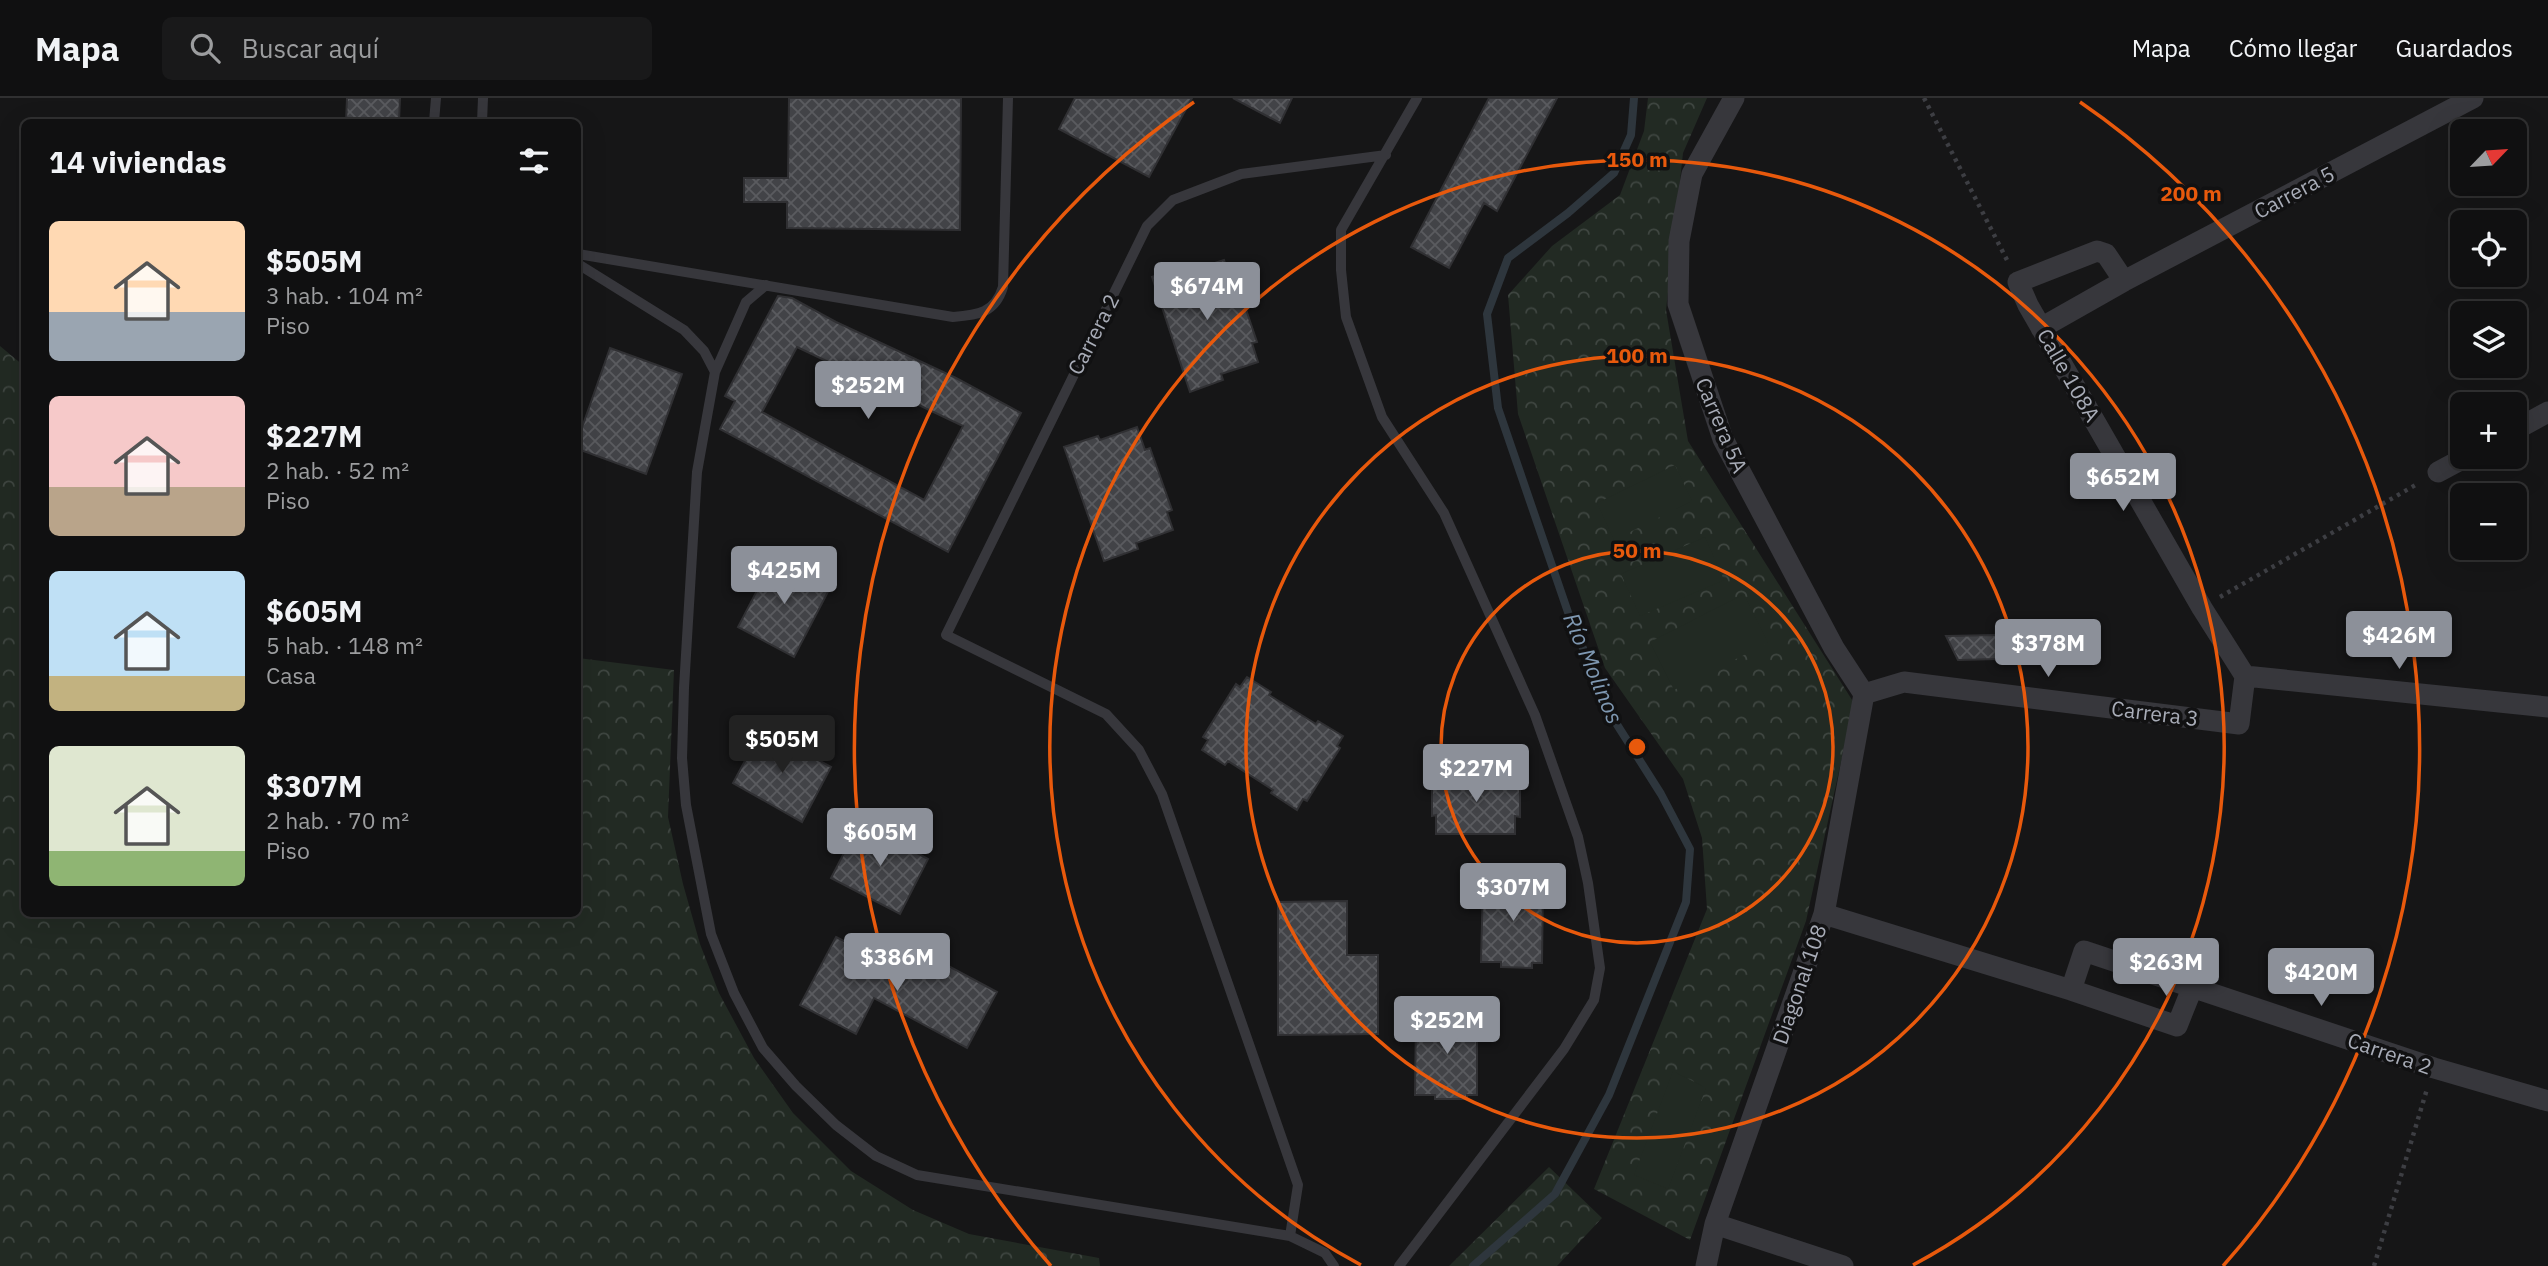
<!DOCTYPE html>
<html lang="es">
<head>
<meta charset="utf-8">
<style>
  :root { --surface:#101011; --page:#19191a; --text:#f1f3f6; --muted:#9c9d9f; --line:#303031; --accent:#8c9099 }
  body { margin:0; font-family:"IBM Plex Sans",sans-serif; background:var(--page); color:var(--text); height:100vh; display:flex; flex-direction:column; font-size:26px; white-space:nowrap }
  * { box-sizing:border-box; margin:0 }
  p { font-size:23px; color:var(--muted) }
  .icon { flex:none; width:38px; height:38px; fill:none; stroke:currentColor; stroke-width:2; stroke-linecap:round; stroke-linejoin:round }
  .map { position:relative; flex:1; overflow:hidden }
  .side { position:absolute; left:21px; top:21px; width:560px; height:798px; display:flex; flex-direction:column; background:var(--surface); border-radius:10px; box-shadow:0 7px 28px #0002,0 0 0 2px var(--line) }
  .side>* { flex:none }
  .needle { width:46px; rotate:65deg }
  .controls { position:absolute; left:2450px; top:21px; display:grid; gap:14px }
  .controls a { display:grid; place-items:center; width:77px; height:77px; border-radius:10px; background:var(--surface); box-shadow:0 7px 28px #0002,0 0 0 2px var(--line); font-size:35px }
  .price { position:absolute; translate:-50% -60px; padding:0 16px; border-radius:7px; background:var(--accent); color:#fff; font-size:23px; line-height:46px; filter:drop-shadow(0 2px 4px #0008) }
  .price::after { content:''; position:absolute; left:50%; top:42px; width:21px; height:16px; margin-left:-10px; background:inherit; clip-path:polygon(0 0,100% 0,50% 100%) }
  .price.on { background:#222; color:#fff }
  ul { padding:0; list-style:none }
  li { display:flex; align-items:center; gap:21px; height:175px; padding:0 28px }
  li span { display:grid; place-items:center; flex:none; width:196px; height:140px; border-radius:10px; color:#555 }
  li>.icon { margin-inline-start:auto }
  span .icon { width:84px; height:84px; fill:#fffc; stroke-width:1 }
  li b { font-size:30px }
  h2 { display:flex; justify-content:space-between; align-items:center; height:84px; padding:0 28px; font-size:30px }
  header { display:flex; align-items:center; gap:42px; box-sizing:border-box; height:98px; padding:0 35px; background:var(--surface); border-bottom:2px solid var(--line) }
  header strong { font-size:33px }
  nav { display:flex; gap:38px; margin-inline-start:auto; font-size:24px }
  .search { width:490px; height:63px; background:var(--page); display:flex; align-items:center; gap:18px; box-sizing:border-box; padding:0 24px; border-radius:10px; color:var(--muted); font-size:26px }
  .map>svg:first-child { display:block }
  .forest { fill:url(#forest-crowns) }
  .pitch { fill:#222a23 }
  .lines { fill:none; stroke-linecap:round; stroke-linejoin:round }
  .stream { stroke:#2e363d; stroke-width:8 }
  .building { fill:url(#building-cross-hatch); stroke:#303033; stroke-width:2; fill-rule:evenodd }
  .path { stroke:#3d3e43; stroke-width:4.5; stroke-dasharray:3.5 5; stroke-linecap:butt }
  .service { stroke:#37373c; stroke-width:10 }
  .minor { stroke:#37373c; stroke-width:21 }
  .ring { fill:none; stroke:#e8590c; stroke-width:3.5 }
  .labels { text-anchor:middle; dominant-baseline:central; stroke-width:7; stroke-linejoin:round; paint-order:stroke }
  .street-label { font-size:21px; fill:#a8acb7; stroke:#111112 }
  .water-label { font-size:23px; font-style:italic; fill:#7f98b2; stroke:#111112 }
  .centre { fill:#e8590c; stroke:#111112; stroke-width:3.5 }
  .ring-label { font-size:21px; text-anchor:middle; font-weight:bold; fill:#e8590c; stroke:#111112; stroke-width:7; stroke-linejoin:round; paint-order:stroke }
</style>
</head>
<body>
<header>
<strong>Mapa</strong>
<div class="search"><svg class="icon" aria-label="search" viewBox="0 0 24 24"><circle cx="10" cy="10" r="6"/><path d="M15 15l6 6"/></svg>Buscar aquí</div>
<nav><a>Mapa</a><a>Cómo llegar</a><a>Guardados</a></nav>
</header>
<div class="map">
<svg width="2548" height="1168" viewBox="0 0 2548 1168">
  <defs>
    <pattern id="forest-crowns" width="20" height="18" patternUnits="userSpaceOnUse" patternTransform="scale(1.75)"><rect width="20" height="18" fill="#222a23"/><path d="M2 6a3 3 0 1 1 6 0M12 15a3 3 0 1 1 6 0" fill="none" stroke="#3f4641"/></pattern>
    <pattern id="building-cross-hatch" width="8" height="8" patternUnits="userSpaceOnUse" patternTransform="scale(1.75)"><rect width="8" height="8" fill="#424347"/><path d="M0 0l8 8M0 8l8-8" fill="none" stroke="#5a5b5f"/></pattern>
  </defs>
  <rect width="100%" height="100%" fill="#161617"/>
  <path class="forest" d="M1648,0h59l-24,55 -17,157 22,131 166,262 -48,218 -116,319 -96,-51 113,-280 -5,-71 -19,-59 -78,-111 -87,-254 -10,-119 44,-49 68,-51 24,-64z
    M0,248l24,20v548h554v-256l96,12 -6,147 15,67 17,60 19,49 35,65 39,55 58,58 62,39 56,24 130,24 1,8h-1100z
    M1549,1069l53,51 -45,48h-108z"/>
  <path class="pitch" d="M1675,367l17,36 -78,39 -17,-37z
    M1705,439l19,43 -84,36 -19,-42z
    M1744,496l24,49 -94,47 -24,-48z
    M1673,973l33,17 -38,101 -34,-14z"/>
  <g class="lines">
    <path class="stream" d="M1473,1168l82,-72 54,-99 77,-193 4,-53 -29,-55 -45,-71 -45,-102 -73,-213 -11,-94 21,-56 60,-45 46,-40 17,-38 3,-37"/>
  </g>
  <path class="building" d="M347,0h53l-1,24h-53z
    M789,0h172l-1,132 -173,-2v-26h-43v-24h44z
    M1075,0h117l-43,79 -90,-48z
    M1233,0h59l-12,25z
    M1489,0h68l-60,113 -13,-8 -35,65 -38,-21z
    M1224,162l6,19 5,-2 22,65 -5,1 6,19 -37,12 2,6 -33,12 -38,-115 33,-11 2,6z
    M778,198l14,2 44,24 120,56 65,35 -73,139 -228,-123 15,-28 -10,-5zM797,249l166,79 -39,74 -162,-88z
    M610,250l72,26 -36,100 -68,-25v-10z
    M1137,329l8,23 5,-2 22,62 -5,2 6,18 -37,13 2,6 -34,12 -40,-114 34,-11 2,4z
    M775,458l56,30 -37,71 -56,-30z
    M1997,537l1,24 -40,1 -12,-24z
    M1247,579l24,15 -2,3 47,29 2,-3 25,15 -6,10 3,2 -33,53 -4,-2 -6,11 -26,-17 2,-3 -45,-29 -3,4 -23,-15 6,-10 -5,-3 33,-53 4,3z
    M762,631l69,38 -29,55 -69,-39z
    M1437,675l79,1v13l4,1v29l-5,-1v18h-79v-19l-4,1v-29l5,-1z
    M860,724l68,37 -28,55 -69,-36z
    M1502,781h32l-1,5h10l-1,79h-10v5l-31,-1v-5h-20l2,-79h19z
    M1347,803v54h31v79l-100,1v-133z
    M836,839l79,41 13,-23 69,37 -30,56 -93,-50 -18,36 -56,-29z
    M1436,914h31l1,4h9v79h-10v4h-32v-4h-20l1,-79h20z"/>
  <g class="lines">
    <path class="path" d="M1924,0l84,164
      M2220,499l199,-114
      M2374,1168l53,-177"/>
    <path class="service" d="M434,24l2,-24
      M482,24l1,-24
      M578,156l375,63c25,-2 42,-4 50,-30l5,-189
      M578,166l106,66 20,21 11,21
      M766,187l-20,17 -31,70 -18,100 -13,216 -2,70 4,47 25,129 23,59 29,55 33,38 40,39 40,31 41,19 373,61 35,17 9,13
      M1290,1138l8,-51 -136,-391 -23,-44 -33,-36 -160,-79 201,-409 26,-26 68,-26 145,-19
      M1399,1168l165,-217 30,-49 6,-32 -12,-85 -10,-46 -43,-122 -91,-202 -62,-96 -36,-100 -5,-47v-40l76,-132"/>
    <path class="minor" d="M1734,0l-42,76 -13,67 -1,63 45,135 111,209 30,46
      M2041,230l83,-47 349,-183
      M2515,332l33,-18
      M2438,374l28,-15
      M2245,578l303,31
      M1864,596l40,-12 335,42 6,-48 -43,-68 -174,-303 -10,-23 79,-31 9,3 18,27
      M1824,816l247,76 106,36 16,-40
      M2071,892l13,-39 350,117 114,33
      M1715,1126l128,42
      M1706,1168l9,-42 109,-310 40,-220"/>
  </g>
  <g class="ring">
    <circle cx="1637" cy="649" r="196"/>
    <circle cx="1637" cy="649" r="391"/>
    <path d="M1361 1167A587 587 0 1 1 1913 1167"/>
    <path d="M1051 1168A783 783 0 0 1 1194 4M2080 4A783 783 0 0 1 2223 1168"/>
  </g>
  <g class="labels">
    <g class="street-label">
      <text transform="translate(2294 94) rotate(-28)">Carrera 5</text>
      <text transform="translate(1093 236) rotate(-63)">Carrera 2</text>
      <text transform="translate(2069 277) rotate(60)">Calle 108A</text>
      <text transform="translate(1722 327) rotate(67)">Carrera 5A</text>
      <text transform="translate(2155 615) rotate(7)">Carrera 3</text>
      <text transform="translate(1799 886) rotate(-71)">Diagonal 108</text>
      <text transform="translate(2390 955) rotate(19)">Carrera 2</text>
    </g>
    <g class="water-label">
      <text transform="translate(1594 570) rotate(67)">Río Molinos</text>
    </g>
  </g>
  <circle cx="1637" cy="649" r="10" class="centre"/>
  <g class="ring-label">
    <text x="1637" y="69">150 m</text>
    <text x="2191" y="103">200 m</text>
    <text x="1637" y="265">100 m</text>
    <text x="1637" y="460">50 m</text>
  </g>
</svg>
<div class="controls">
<a><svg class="needle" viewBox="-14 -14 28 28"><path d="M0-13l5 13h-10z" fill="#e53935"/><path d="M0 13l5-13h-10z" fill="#9c9d9f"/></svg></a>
<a><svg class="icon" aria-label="locate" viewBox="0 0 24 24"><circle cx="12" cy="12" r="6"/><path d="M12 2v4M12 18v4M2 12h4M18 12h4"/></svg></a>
<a><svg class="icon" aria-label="layers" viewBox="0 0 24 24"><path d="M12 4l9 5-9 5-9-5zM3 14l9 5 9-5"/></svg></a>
<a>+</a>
<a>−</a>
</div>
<b class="price" style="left:1207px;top:224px">$674M</b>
<b class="price" style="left:868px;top:323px">$252M</b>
<b class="price" style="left:2123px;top:415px">$652M</b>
<b class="price" style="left:784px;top:508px">$425M</b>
<b class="price" style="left:2399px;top:573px">$426M</b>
<b class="price" style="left:2048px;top:581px">$378M</b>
<b class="price on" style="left:782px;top:677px">$505M</b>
<b class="price" style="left:1476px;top:706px">$227M</b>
<b class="price" style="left:880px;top:770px">$605M</b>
<b class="price" style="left:1513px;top:825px">$307M</b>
<b class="price" style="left:897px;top:895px">$386M</b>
<b class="price" style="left:2166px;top:900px">$263M</b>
<b class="price" style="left:2321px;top:910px">$420M</b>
<b class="price" style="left:1447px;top:958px">$252M</b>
<section class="side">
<h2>14 viviendas<svg class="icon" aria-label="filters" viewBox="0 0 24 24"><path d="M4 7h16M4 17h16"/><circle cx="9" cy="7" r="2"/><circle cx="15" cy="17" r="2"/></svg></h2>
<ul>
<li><span style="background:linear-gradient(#ffd9b3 65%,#9aa5b1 0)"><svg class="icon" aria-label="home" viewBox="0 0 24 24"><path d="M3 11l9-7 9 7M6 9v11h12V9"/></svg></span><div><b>$505M</b><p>3 hab. · 104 m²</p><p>Piso</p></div></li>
<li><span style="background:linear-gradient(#f6c9c9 65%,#b9a48a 0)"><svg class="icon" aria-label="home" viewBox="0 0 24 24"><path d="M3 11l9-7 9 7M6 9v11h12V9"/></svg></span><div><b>$227M</b><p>2 hab. · 52 m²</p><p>Piso</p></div></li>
<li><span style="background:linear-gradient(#bfe0f5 75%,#c2b280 0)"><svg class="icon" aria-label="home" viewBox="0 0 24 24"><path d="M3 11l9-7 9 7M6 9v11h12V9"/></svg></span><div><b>$605M</b><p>5 hab. · 148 m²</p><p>Casa</p></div></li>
<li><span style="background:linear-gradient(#dfe7d0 75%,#8fb573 0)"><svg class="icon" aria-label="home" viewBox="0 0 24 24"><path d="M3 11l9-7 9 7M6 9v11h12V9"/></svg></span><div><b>$307M</b><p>2 hab. · 70 m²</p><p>Piso</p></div></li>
</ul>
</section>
</div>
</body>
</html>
